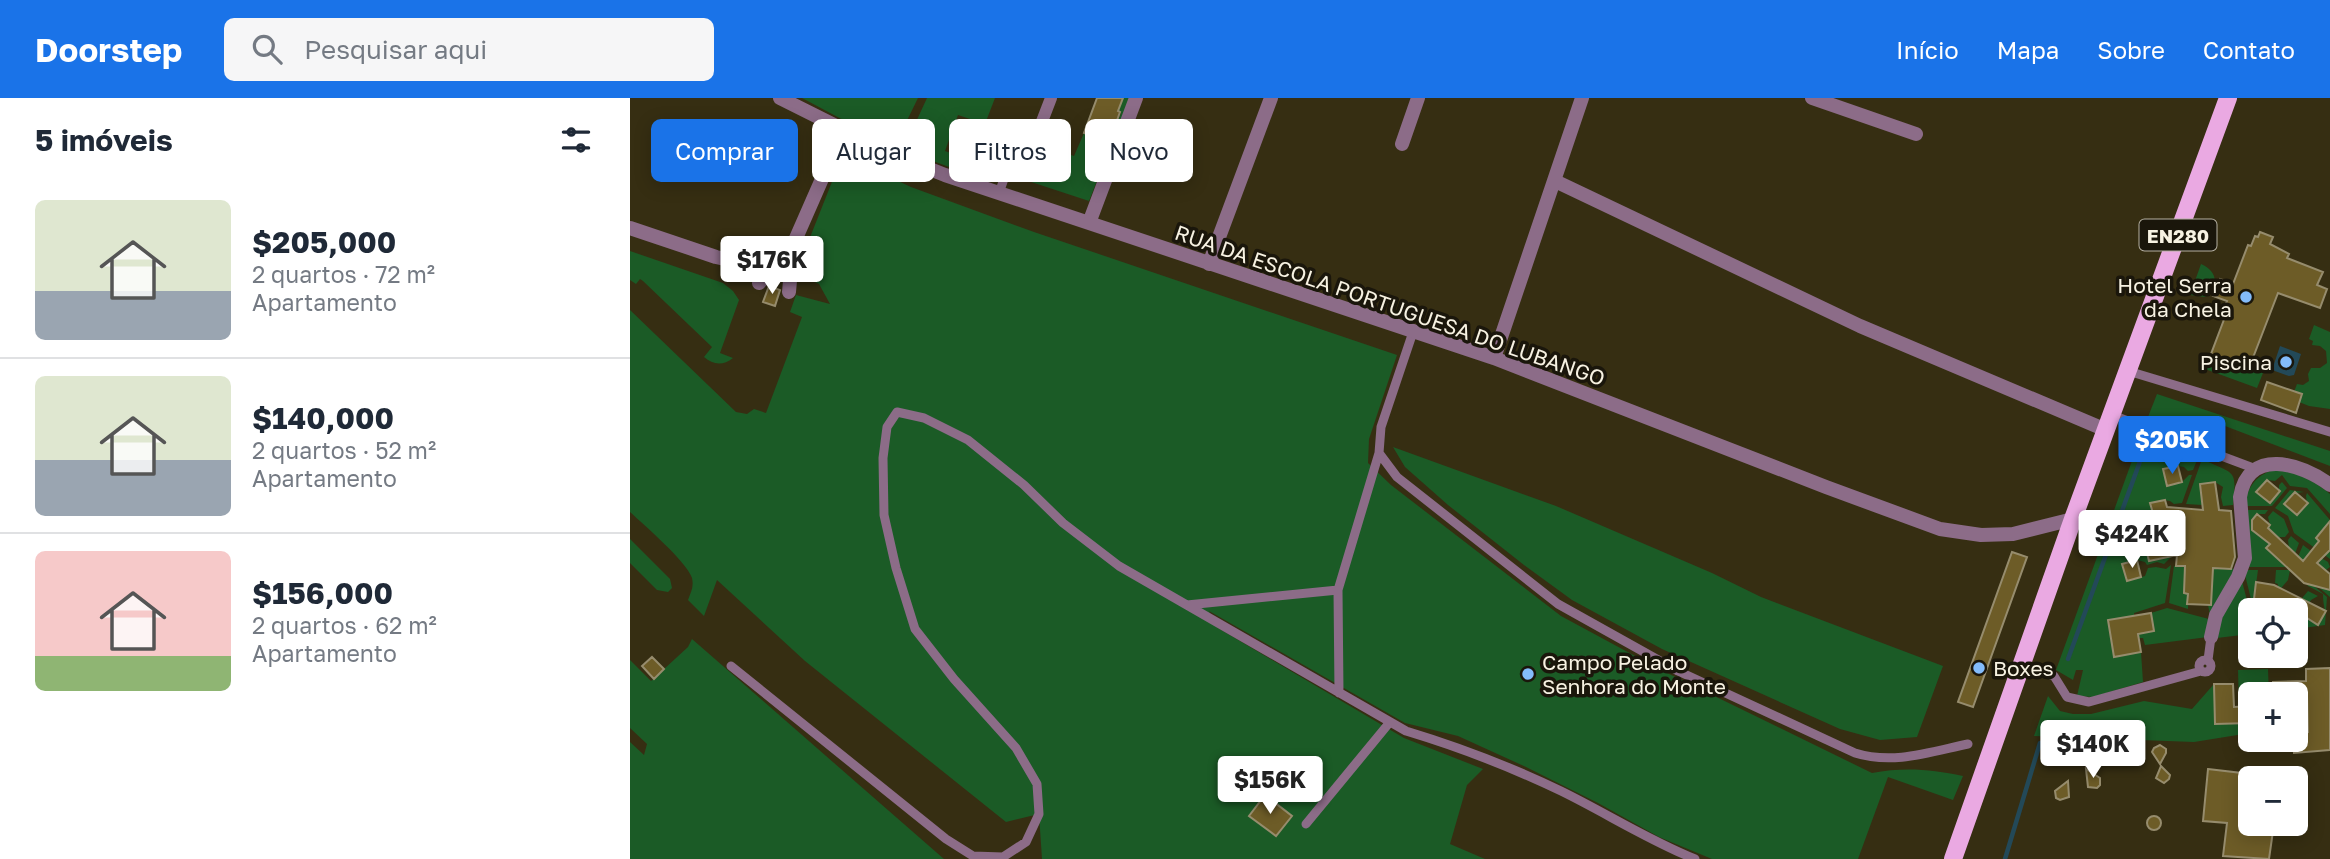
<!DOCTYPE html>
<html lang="pt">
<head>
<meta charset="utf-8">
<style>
  :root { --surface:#fff; --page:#f6f6f7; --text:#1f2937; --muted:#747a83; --line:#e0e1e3; --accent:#1a73e8 }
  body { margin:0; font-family:"Golos Text",sans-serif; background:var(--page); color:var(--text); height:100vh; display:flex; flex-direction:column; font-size:26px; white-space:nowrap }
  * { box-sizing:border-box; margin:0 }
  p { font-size:23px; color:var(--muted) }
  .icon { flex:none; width:38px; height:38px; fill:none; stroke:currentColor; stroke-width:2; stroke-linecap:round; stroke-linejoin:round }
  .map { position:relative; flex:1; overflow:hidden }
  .drawer { display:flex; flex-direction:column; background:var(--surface); width:630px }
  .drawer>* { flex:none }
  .hud { position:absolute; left:21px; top:21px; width:665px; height:63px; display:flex; gap:14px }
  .buttons { position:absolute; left:1608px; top:500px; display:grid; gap:14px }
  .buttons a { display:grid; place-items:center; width:70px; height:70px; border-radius:10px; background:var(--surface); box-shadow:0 4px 18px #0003; font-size:35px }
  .price { position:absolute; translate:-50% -60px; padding:0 16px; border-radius:7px; background:#fff; color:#222; font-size:23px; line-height:46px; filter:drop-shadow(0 2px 4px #0008) }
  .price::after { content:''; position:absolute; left:50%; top:42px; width:21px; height:16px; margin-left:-10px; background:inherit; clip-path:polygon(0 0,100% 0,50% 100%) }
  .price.selected { background:var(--accent); color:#fff }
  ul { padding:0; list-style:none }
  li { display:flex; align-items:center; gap:21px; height:175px; padding:0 35px }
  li+li { border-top:2px solid var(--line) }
  li span { display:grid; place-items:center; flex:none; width:196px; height:140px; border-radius:10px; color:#555 }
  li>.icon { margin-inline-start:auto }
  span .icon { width:84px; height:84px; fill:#fffc; stroke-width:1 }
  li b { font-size:30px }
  h2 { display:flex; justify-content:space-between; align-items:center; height:84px; padding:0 35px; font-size:30px }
  .chip { padding:0 24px; border-radius:10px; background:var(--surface); box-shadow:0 4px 18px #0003; font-size:24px; line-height:63px }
  .chip.selected { background:var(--accent); color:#fff }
  header { display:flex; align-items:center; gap:42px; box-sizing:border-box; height:98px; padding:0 35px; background:var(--accent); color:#fff }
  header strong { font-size:33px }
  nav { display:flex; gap:38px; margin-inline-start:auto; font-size:24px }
  .search { width:490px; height:63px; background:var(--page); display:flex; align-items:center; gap:18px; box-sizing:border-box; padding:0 24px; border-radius:10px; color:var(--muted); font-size:26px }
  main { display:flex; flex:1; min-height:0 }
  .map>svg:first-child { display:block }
  .green { fill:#1b5b26 }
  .water { fill:#234958 }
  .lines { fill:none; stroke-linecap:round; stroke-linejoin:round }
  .stream { stroke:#234958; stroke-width:4.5 }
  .building { fill:#6d5c27; stroke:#968c6d; stroke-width:2 }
  .service { stroke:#8c6c88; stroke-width:9 }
  .pedestrian { stroke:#8c6c88; stroke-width:12 }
  .minor { stroke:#8c6c88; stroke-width:14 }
  .primary { stroke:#eaa9e2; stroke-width:18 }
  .poi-dot { fill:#83bcfb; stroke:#1a160b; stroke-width:2.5 }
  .labels { text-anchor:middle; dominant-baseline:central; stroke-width:7; stroke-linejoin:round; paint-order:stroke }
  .shield { fill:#1a160b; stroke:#b5b0a2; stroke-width:2 }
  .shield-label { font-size:19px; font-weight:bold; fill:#f7f2e2 }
  .poi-label { font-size:21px; fill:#f7f2e2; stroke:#1a160b; text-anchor:end }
  .street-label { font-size:21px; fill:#f7f2e2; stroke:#1a160b }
</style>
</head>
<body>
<header>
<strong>Doorstep</strong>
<div class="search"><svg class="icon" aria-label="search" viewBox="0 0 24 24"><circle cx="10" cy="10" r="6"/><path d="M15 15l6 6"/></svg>Pesquisar aqui</div>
<nav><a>Início</a><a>Mapa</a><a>Sobre</a><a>Contato</a></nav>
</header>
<main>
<section class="drawer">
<h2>5 imóveis<svg class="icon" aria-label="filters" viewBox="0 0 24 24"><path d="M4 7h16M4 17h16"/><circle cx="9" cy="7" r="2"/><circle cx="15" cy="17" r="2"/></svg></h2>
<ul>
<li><span style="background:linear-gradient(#dfe7d0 65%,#9aa5b1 0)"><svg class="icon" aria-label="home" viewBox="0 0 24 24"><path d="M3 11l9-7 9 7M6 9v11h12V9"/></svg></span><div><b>$205,000</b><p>2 quartos · 72 m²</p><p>Apartamento</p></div></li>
<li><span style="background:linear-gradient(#dfe7d0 60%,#9aa5b1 0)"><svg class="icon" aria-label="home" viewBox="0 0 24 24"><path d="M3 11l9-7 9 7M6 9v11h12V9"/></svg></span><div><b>$140,000</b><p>2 quartos · 52 m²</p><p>Apartamento</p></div></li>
<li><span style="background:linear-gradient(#f6c9c9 75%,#8fb573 0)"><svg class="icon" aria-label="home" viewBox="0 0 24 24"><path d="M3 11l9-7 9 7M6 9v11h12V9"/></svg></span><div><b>$156,000</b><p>2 quartos · 62 m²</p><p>Apartamento</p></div></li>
</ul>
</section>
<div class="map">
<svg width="1700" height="761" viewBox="0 0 1700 761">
  <rect width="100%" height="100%" fill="#362e12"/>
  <path class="green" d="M172,0h116l-24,49z
    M297,0h68l-10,26 -27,-9 -13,36 52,19 -18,8 -76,-28z
    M493,0h7l-41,103 -70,-23 14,-37 41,15 10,-23 26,10 11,-30 -3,-2z
    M211,61l14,2 56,26 123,45 363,123 -28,84 -1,24 23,22 170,131 100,54 211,103c31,-6 59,-4 91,3l-10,24 -65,-23 -30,82h-146l-53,-22 -61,-34 -72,-36 -68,-31 -53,-13 -196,-112 9,17 186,110 79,31 -16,16 -17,59 35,15h-443l-3,-45 -33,8 -201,-161 -88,-81 -13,36 -16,-16c3,-8 6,-13 4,-22 -6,-17 -47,-52 -62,-66v-202l106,102 11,2 7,-5 12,4 36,-96 -12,-5 6,-17 34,9 -11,-20 -16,-8 2,-26z
    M0,153l93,32 10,8 6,9 -19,53 13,5c-10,8 -20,7 -29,-1l8,-10 -69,-66 -3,-2 -4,5 -6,-4z
    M1571,166c16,7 19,21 4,33l-15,-2z
    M1684,227l16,7v77l-21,-3 -10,-4 3,-7 -8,-3 3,-8 6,1 6,-4 -1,-7 3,-6h9l7,-5 -1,-12 -6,-5 -8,-1 1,-4 -4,-2z
    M1581,256l52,19 -6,15 -52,-19z
    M1527,296l173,57v15l-105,-40 -9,23 -70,-27z
    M1511,338l57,22 -5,12 -5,1 -4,-4 -6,-1 4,16 7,-7h3l-10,28 -8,1 -4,-3 -5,-1 5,16 10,-7 -7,36 -8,-4h-5l12,8 -1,8 -7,7 -7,-2 -10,3 -2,-3 -8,-2 -15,4 5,17 18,-5 3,-8 8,-1 10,2 5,-4 -6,38 -31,10v3l-26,5 6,36 27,-5 2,30 -50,15 -16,-1 6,-26h-7l-3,10 -17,-10z
    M763,349l163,59 156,67 49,24 182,69 -26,71 -37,3 -40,-11 -178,-80 -90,-49 -48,-35 -76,-60 -43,-38z
    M1572,361c33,16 35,9 31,46l-10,1 -2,-9 2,-10 -8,-5 -15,2 2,16 16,6 -32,-2z
    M1643,372c21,0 41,11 57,24v20l-23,-26 -17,-2 -8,-11 -7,6 -7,-1 11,10v-5l3,-3 5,6 -15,18h-28c4,-19 11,-30 29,-36z
    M1660,392l14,2 -8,1 11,10 -1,-7 1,-3 23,27v39l-36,-26 -6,-17 -13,-8z
    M1615,412h23l-3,4h-7l12,11 -2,-8 5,-6 11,8 5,13 -4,5h-8l12,11 -1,-8 3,-4 8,7 -9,24h-43z
    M0,441l40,40 2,9 -4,4 -11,-2 -27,-27z
    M1673,447l12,9 -7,2 12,10 -2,-10 10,6 2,5 -7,5 -4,15 11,3v7l-36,-31z
    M1544,468h2l60,3 -26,46 -2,-10 3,-16 -27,-1v5l4,1v15l-19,-6z
    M1664,471l33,28 -2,28 -29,4v-18l-3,-2 15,-18 10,5 -7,4 -9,16 16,9c11,-18 5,-13 5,-31l-15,-8 -10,-12 -5,-1z
    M1616,472h12l-4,29h-3l-6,-24z
    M1646,472h14l-2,10 -11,13 1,-9 -3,-1z
    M1612,483l8,31v22l-33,4 3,-18z
    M1537,510l42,11 -1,18 -63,8 -2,-7h-4l-1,-4 15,-3 -2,-18z
    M62,541l252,220h-314v-117l14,13 3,-11 -17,-16v-68l21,21 37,-34z
    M1638,571l1,26h-19v11h-11l-1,-36z
    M1584,586l2,40 34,-1v10l-56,9 -160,-6 14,-40 12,15 13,3h18l53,-13 48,8z"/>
  <path class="water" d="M1650,248l21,8 -7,21 -5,1 -17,-6z"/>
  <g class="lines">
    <path class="stream" d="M1438,561l78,-214
      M1375,761l35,-116"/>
  </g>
  <path class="building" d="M467,0h26l-5,13 2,1 -11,31 -25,-10z
    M1630,134l13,5 -3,7 19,10 -2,4 36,14 -6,13 10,4 -7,19 -42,-15 -29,75 -38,-14 17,-45 -4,-1 3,-7 -14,-5 7,-17 13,5 15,-39 3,1 4,-10 3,1z
    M139,188l11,4 -5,16 -12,-4z
    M1637,284l35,12 -6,19 -35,-13z
    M1548,368l4,16 -15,4 -4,-17z
    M1637,382l13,11 -10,12 -14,-11z
    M1585,384l4,28 12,1 4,46 -4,12 -18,-1 -2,37 -24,-1 1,-10 -4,-1 1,-27h-9l1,-11 -28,6 -4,-16 20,-5h16l2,-27 -28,7 -5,-17 15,-3 2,7 36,3 -3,-26z
    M1665,394l13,11 -11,12 -13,-11z
    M1627,416l13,11 -2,3 35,33 16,-20 -3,-3 14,-17v29l-13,13 13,11v16l-26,-7 -38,-35 4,-4 -18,-14v-10z
    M1382,454l15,5 -54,150 -15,-5z
    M1507,462l4,17 -14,4 -5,-17z
    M1626,484l18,3 52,26 -8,14 -22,-14h-28l3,-9 -17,-3z
    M1521,515l3,18 -16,3 3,18 -27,5 -6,-37z
    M22,559l12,12 -10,10 -12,-13z
    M1700,570v82l-36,3 -1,-13h3v-7l12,-1 -1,-37h-34v-13l33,-1v-12z
    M1584,586h19l1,23 16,-1v17l-35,1z
    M1460,647l7,2 2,6 -13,13 -1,-17z
    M1530,647l6,4v4l-6,11 -8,-12 2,-4z
    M1531,668l9,9 -1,4 -5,4 -8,-5z
    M1456,671l14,9v7l-3,3 -9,-1z
    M1578,671l42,5v50h24l-5,35 -46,-3 4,-33 -24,-2z
    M1438,683l1,16 -9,3 -4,-2 -1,-7z
    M635,697l27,21 -16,20 -27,-20z
    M1517 725a7 7 0 1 1 14 0a7 7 0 1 1-14 0Z"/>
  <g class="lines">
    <path class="service" d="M369,95l16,-45 18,-7 3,-4
      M1498,273l202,61
      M1482,317l144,54
      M749,355l18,24 161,127 120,67 177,82c38,12 75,-1 113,-9
      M708,492l41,-137 2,-26 32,-95
      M557,507l151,-15 1,103
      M1569 568a6 6 0 1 1 12 0a6 6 0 1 1-12 0Z
      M1578,562l3,-23
      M1392,567l32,11 13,21 22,5 112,-31
      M101,568l215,173 27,17 30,1 23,-15 13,-28 -2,-30 -21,-36 -62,-69 -39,-50 -19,-61 -12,-53 -1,-57 4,-31 10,-15 27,6 44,22 56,45 39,38 56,43 287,165c53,16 105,36 155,60 45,22 87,49 134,68
      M676,726l84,-102"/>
    <path class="pedestrian" d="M406,39l15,-39"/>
    <path class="minor" d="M150,0l114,57 51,20 549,183 332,129 114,42 41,6 32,-1 60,-15
      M1182,0l104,36
      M772,46l16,-46
      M925,83l305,145 246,104
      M459,125l47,-125
      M0,130l86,29 53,12
      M579,166l62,-166
      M129,185l34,-38 50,-114
      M159,194l4,-45
      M864,260l88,-260
      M1581,539l5,-22 22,-38 7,-19 -5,-61c8,-50 61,-34 90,-12"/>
    <path class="primary" d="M1323,761l120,-340 155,-421"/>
  </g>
  <g class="poi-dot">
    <circle cx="1616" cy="199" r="7"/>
    <circle cx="1656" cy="264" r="7"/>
    <circle cx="1349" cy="570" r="7"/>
    <circle cx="898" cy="576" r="7"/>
  </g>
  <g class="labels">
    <rect class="shield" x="1509.5" y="121.5" width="77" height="31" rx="5"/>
    <g class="shield-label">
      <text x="1548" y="137">EN280</text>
    </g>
    <g class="poi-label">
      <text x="1602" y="187">Hotel Serra<tspan x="1602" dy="24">da Chela</tspan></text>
      <text x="1642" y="264">Piscina</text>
      <text x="912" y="564" text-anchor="start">Campo Pelado<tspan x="912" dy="24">Senhora do Monte</tspan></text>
      <text x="1363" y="570" text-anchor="start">Boxes</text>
    </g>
    <g class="street-label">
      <text transform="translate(760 207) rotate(19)">RUA DA ESCOLA PORTUGUESA DO LUBANGO</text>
    </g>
  </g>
</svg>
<div class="buttons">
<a><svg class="icon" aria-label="locate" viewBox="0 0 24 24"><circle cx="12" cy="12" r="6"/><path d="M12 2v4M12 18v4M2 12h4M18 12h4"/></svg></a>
<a>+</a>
<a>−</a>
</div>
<b class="price" style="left:142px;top:198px">$176K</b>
<b class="price selected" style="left:1542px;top:378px">$205K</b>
<b class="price" style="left:1502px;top:472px">$424K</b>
<b class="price" style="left:1463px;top:682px">$140K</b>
<b class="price" style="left:640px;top:718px">$156K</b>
<div class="hud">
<a class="chip selected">Comprar</a>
<a class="chip">Alugar</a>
<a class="chip">Filtros</a>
<a class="chip">Novo</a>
</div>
</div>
</main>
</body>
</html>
